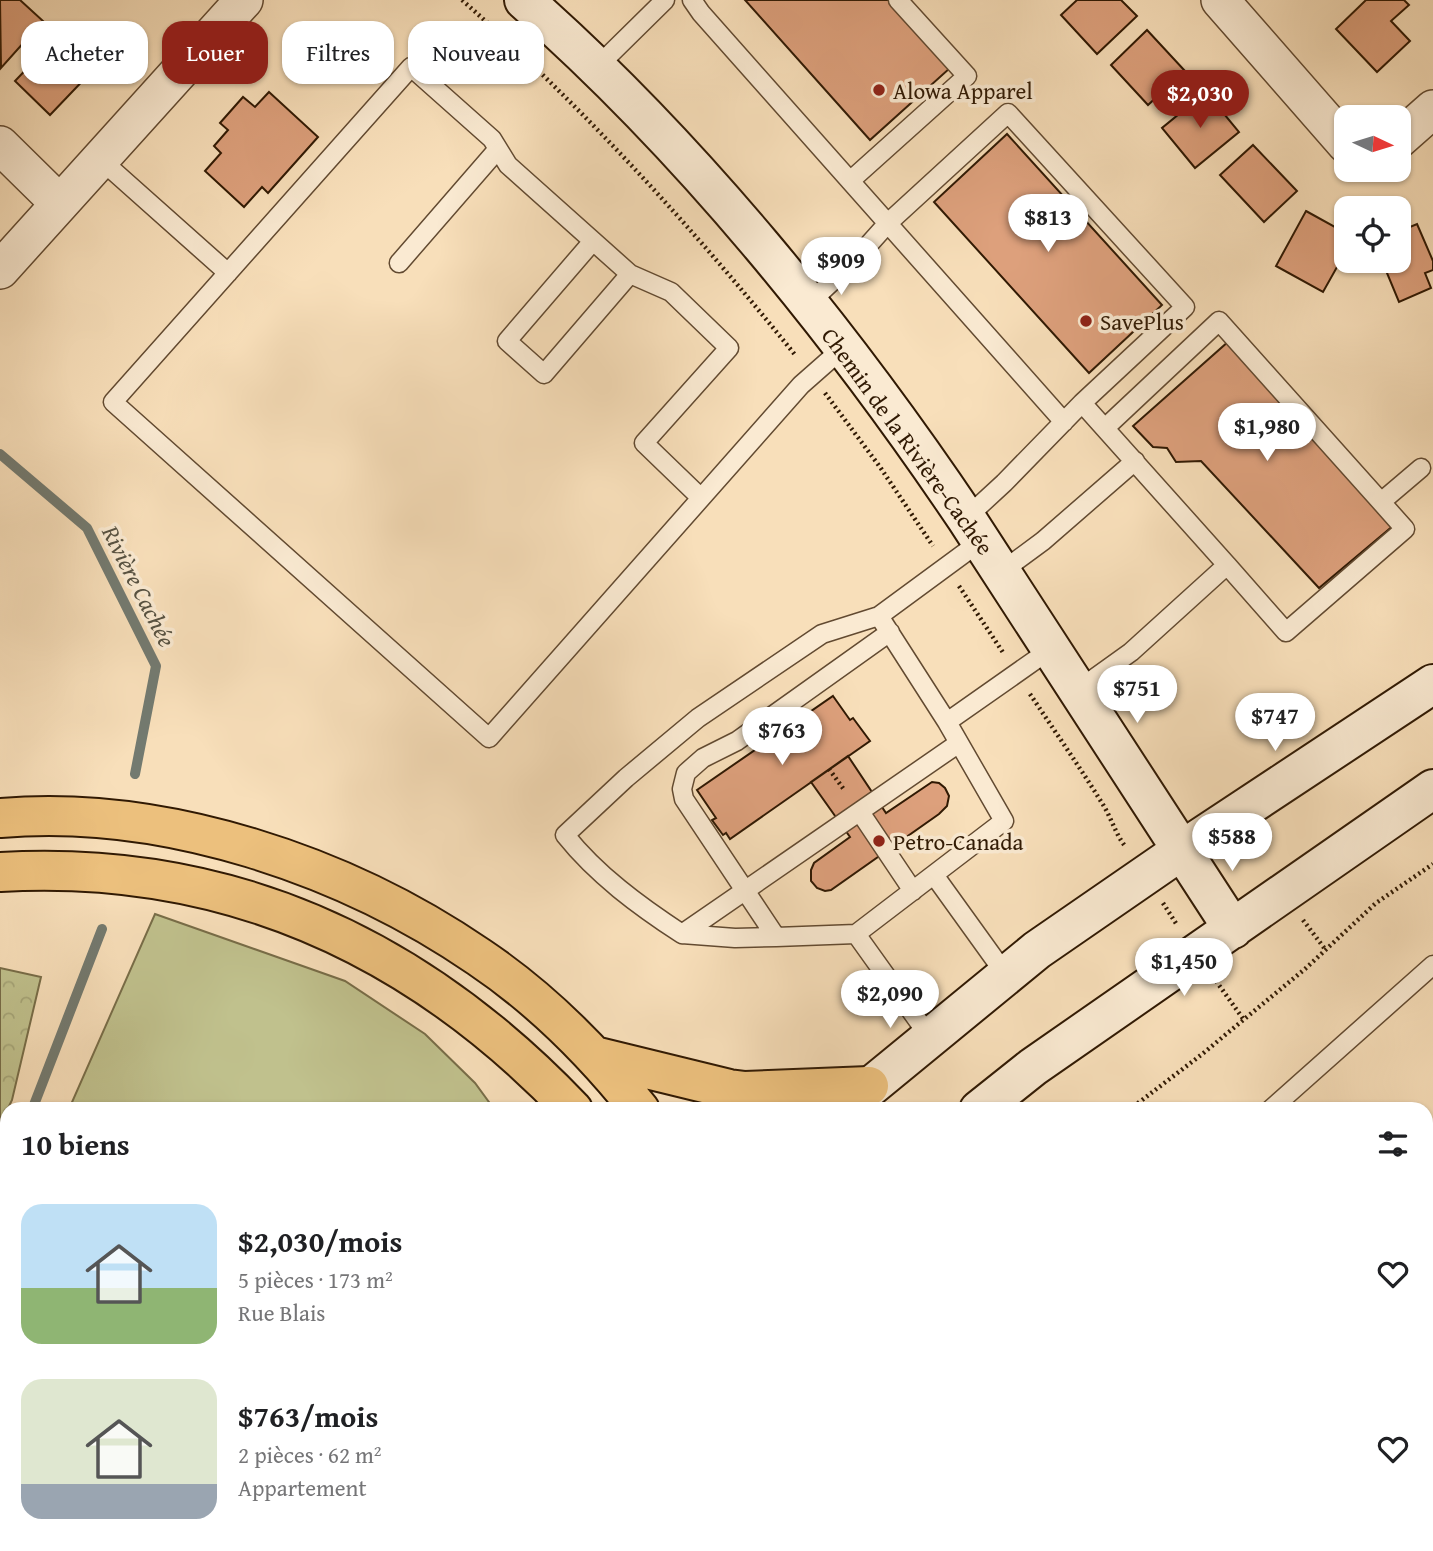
<!DOCTYPE html>
<html lang="fr">
<head>
<meta charset="utf-8">
<style>
  :root { --surface:#fff; --page:#f2f2f2; --text:#202124; --muted:#757577; --accent:#8f2418 }
  body { margin:0; font-family:"Gentium Book Plus",serif; background:var(--page); color:var(--text); height:100vh; display:flex; flex-direction:column; font-size:26px; white-space:nowrap }
  * { box-sizing:border-box; margin:0 }
  p { font-size:23px; color:var(--muted) }
  .icon { flex:none; width:38px; height:38px; fill:none; stroke:currentColor; stroke-width:2; stroke-linecap:round; stroke-linejoin:round }
  .map { position:relative; flex:1; overflow:hidden }
  .drawer { position:absolute; left:0px; top:1102px; width:1433px; height:450px; display:flex; flex-direction:column; background:var(--surface); border-radius:21px 21px 0 0; box-shadow:0 2px 5px #0004 }
  .drawer>* { flex:none }
  .guide { position:absolute; left:21px; top:21px; width:700px; height:63px; display:flex; gap:14px }
  .needle { width:46px; rotate:94deg }
  .fabs { position:absolute; left:1334px; top:105px; display:grid; gap:14px }
  .fabs a { display:grid; place-items:center; width:77px; height:77px; border-radius:14px; background:var(--surface); box-shadow:0 2px 5px #0004; font-size:35px }
  .price { position:absolute; translate:-50% -60px; padding:0 16px; border-radius:24px; background:#fff; color:#222; font-size:23px; line-height:46px; filter:drop-shadow(0 2px 4px #0008) }
  .price::after { content:''; position:absolute; left:50%; top:42px; width:21px; height:16px; margin-left:-10px; background:inherit; clip-path:polygon(0 0,100% 0,50% 100%) }
  .price.on { background:var(--accent); color:#fff }
  ul { padding:0; list-style:none }
  li { display:flex; align-items:center; gap:21px; height:175px; padding:0 21px }
  li span { display:grid; place-items:center; flex:none; width:196px; height:140px; border-radius:21px; color:#555 }
  li>.icon { margin-inline-start:auto }
  span .icon { width:84px; height:84px; fill:#fffc; stroke-width:1 }
  li b { font-size:30px }
  h2 { display:flex; justify-content:space-between; align-items:center; height:84px; padding:0 21px; font-size:30px }
  .chip { padding:0 24px; border-radius:21px; background:var(--surface); box-shadow:0 2px 5px #0004; font-size:24px; line-height:63px }
  .chip.on { background:var(--accent); color:#fff }
  .map>svg:first-child { display:block }
  .green { fill:#c0c18d; stroke:#786d48; stroke-width:2 }
  .forest { fill:url(#forest-crowns); stroke:#786d48; stroke-width:2 }
  .lines { fill:none; stroke-linecap:round; stroke-linejoin:round }
  .stream { stroke:#737a70; stroke-width:10 }
  .building { fill:#dda07c; stroke:#301903; stroke-width:2 }
  .lane-casing { stroke:#624a31; stroke-width:21 }
  .street-casing { stroke:#624a31; stroke-width:40 }
  .secondary-casing { stroke:#301903; stroke-width:42 }
  .highway-casing { stroke:#301903; stroke-width:42 }
  .path { stroke:#301903; stroke-width:4.5; stroke-dasharray:2 3.5; stroke-linecap:butt }
  .lane { stroke:#faead2; stroke-width:18 }
  .street { stroke:#faead2; stroke-width:37 }
  .secondary { stroke:#faead2; stroke-width:38 }
  .highway { stroke:#ecc07d; stroke-width:38 }
  .poi-dot { fill:#8f2418; stroke:#faead2; stroke-width:2.5 }
  .labels { text-anchor:middle; dominant-baseline:central; stroke-width:7; stroke-linejoin:round; paint-order:stroke }
  .poi-label { font-size:23px; fill:#301903; stroke:#faead2; text-anchor:start }
  .street-label { font-size:23px; fill:#301903; stroke:#faead2 }
  .water-label { font-size:24px; font-style:italic; fill:#575242; stroke:#faead2 }
</style>
</head>
<body>
<div class="map">
<svg width="1433" height="1551" viewBox="0 0 1433 1551">
  <defs>
    <pattern id="forest-crowns" width="20" height="18" patternUnits="userSpaceOnUse" patternTransform="scale(1.75)"><rect width="20" height="18" fill="#c0c18d"/><path d="M2 6a3 3 0 1 1 6 0M12 15a3 3 0 1 1 6 0" fill="none" stroke="#a5a578"/></pattern>
  </defs>
  <rect width="100%" height="100%" fill="#f8dfba"/>
  <filter id="stains"><feTurbulence type="fractalNoise" baseFrequency=".00286" numOctaves="4"/><feColorMatrix values="0 0 0 0 .2 0 0 0 0 .09 0 0 0 0 .02 0 0 0 .5 -.17"/></filter>
  <radialGradient id="worn" r=".72"><stop offset=".6" stop-color="#630" stop-opacity="0"/><stop offset="1" stop-color="#630" stop-opacity=".3"/></radialGradient>
  <path class="green" d="M155,914l190,67 80,53 50,49 19,26h-425z
    M7,1251v294h261l-6,6h-262v-284z
    M552,1545h46l-7,6h-46z"/>
  <path class="forest" d="M0,968l41,9 -29,123 -12,25z"/>
  <g class="lines">
    <path class="stream" d="M0,454l87,74 69,138 -21,108
      M32,1110l70,-181
      M0,1191l7,-18"/>
  </g>
  <path class="building" d="M0,0h20l23,21 -42,47z
    M745,0h144l61,68 -80,72z
    M1077,0h44l16,16 -40,38 -36,-39z
    M1366,0h38l5,5 -18,16 19,20 -33,31 -41,-43z
    M1147,30l38,41 -37,34 -37,-40z
    M58,36l35,34 -43,45 -35,-34z
    M269,92l49,45 -50,56 -6,-6 -18,20 -39,-36 16,-18 -7,-7 14,-16 -8,-7 23,-26 12,10z
    M1206,92l33,40 -44,36 -33,-40z
    M1007,134l155,171 -73,68 -155,-171z
    M1253,145l44,46 -33,31 -44,-47z
    M1306,211l40,22v18l-23,41 -47,-26z
    M1417,224l16,37v9l-8,3 6,15 -32,14 -17,-41h16v-29z
    M1229,341l165,184 -75,63 -118,-127 -25,1 -9,-14 -14,-1 -20,-21z
    M833,696l17,24 3,-2 17,23 -140,98 -4,-6 -3,2 -11,-15 4,-2 -19,-28z
    M848,756l38,57 46,-31 7,1 6,5 4,8 -2,10 -8,8 -108,76 -6,1 -8,-3 -6,-7v-11l3,-7 36,-26 -39,-55z
    M1433,1471v80h-91l7,-6h77v-68z"/>
  <g class="lines">
    <g class="lane-casing">
      <path id="lane" d="M692,0l9,13 363,409
        M596,68l69,-68
        M100,159l128,114
        M850,181l117,-105 -69,-76
        M593,241l-86,100 37,33 86,-100
        M399,263l99,-114
        M808,304l46,-43 34,-38 120,-110 177,194 -103,96
        M1105,428l114,-107 162,181
        M701,498l-57,-55 85,-95 -58,-56 -41,-18 -122,-109 -16,-26 -81,-72 -298,335 376,336 312,-353 42,-37
        M966,518l38,-35 78,-80 145,162 -96,87 -53,38
        M981,541l-102,75 68,106 104,-73
        M1227,565l59,67 119,-103 -24,-27 40,-34
        M1001,572l42,-31 92,-80
        M879,616l-57,18 -124,84 -72,60 -61,57c32,40 74,71 117,99l277,-191
        M860,812l53,79
        M934,875l72,100
        M682,934l53,4 41,-1
        M856,934l-80,3 -92,-138 -2,-10 4,-16 17,-15 34,-17 153,-109
        M929,1036l-73,-102 148,-113 -57,-99
        M1270,1110l163,-145"/>
    </g>
    <g class="street-casing">
      <path id="street" d="M1220,0l126,144
        M1398,140l35,-31
        M0,145l59,58
        M0,270l244,-270
        M1426,1312l7,-6
        M1158,1551l7,-6"/>
    </g>
    <g class="secondary-casing">
      <path id="secondary" d="M524,0c167,147 318,334 442,518l267,411
        M842,1110l195,-160 145,-100 251,-166
        M979,1110l54,-43 400,-278
        M887,1545l4,6
        M990,1545l4,6
        M444,1551l7,-6"/>
    </g>
    <g class="highway-casing">
      <path id="highway" d="M0,818c164,-14 345,47 479,139 61,41 115,95 161,153
        M0,872c228,-13 417,74 573,238
        M594,1056l135,33 16,2 124,-5
        M316,1551l6,-6"/>
    </g>
    <path class="path" d="M462,0c122,108 232,229 334,356
      M825,393l55,74 53,79
      M959,586l45,68
      M1030,694c24,36 49,72 72,109 9,14 13,30 23,43
      M829,769l16,22
      M1163,903l14,22
      M1303,920l22,29
      M1216,981l28,39
      M1129,1110l72,-55 104,-86 71,-66 57,-39
      M766,1545l2,6
      M1051,1545l3,6
      M516,1551l7,-6"/>
    <use href="#lane" class="lane"/>
    <use href="#street" class="street"/>
    <use href="#secondary" class="secondary"/>
    <use href="#highway" class="highway"/>
  </g>
  <g class="poi-dot">
    <circle cx="879" cy="90" r="7"/>
    <circle cx="1086" cy="321" r="7"/>
    <circle cx="879" cy="841" r="7"/>
  </g>
  <g class="labels">
    <g class="poi-label">
      <text x="893" y="90">Alowa Apparel</text>
      <text x="1100" y="321">SavePlus</text>
      <text x="893" y="841">Petro-Canada</text>
    </g>
    <g class="street-label">
      <text transform="translate(908 441) rotate(54)">Chemin de la Rivière-Cachée</text>
    </g>
    <g class="water-label">
      <text transform="translate(139 586) rotate(63)">Rivière Cachée</text>
    </g>
  </g>
  <rect width="100%" height="100%" filter="url(#stains)"/>
  <rect width="100%" height="100%" fill="url(#worn)"/>
</svg>
<div class="fabs">
<a><svg class="needle" viewBox="-14 -14 28 28"><path d="M0-13l5 13h-10z" fill="#e53935"/><path d="M0 13l5-13h-10z" fill="#757577"/></svg></a>
<a><svg class="icon" aria-label="locate" viewBox="0 0 24 24"><circle cx="12" cy="12" r="6"/><path d="M12 2v4M12 18v4M2 12h4M18 12h4"/></svg></a>
</div>
<b class="price on" style="left:1200px;top:130px">$2,030</b>
<b class="price" style="left:1048px;top:254px">$813</b>
<b class="price" style="left:841px;top:297px">$909</b>
<b class="price" style="left:1267px;top:463px">$1,980</b>
<b class="price" style="left:1137px;top:725px">$751</b>
<b class="price" style="left:1275px;top:753px">$747</b>
<b class="price" style="left:782px;top:767px">$763</b>
<b class="price" style="left:1232px;top:873px">$588</b>
<b class="price" style="left:1184px;top:998px">$1,450</b>
<b class="price" style="left:890px;top:1030px">$2,090</b>
<div class="guide">
<a class="chip">Acheter</a>
<a class="chip on">Louer</a>
<a class="chip">Filtres</a>
<a class="chip">Nouveau</a>
</div>
<section class="drawer">
<h2>10 biens<svg class="icon" aria-label="filters" viewBox="0 0 24 24"><path d="M4 7h16M4 17h16"/><circle cx="9" cy="7" r="2"/><circle cx="15" cy="17" r="2"/></svg></h2>
<ul>
<li><span style="background:linear-gradient(#bfe0f5 60%,#8fb573 0)"><svg class="icon" aria-label="home" viewBox="0 0 24 24"><path d="M3 11l9-7 9 7M6 9v11h12V9"/></svg></span><div><b>$2,030/mois</b><p>5 pièces · 173 m²</p><p>Rue Blais</p></div><svg class="icon" aria-label="heart" viewBox="0 0 24 24"><path d="M12 20l-8-8c-3-5 5-10 8-4 3-6 11-1 8 4z"/></svg></li>
<li><span style="background:linear-gradient(#dfe7d0 75%,#9aa5b1 0)"><svg class="icon" aria-label="home" viewBox="0 0 24 24"><path d="M3 11l9-7 9 7M6 9v11h12V9"/></svg></span><div><b>$763/mois</b><p>2 pièces · 62 m²</p><p>Appartement</p></div><svg class="icon" aria-label="heart" viewBox="0 0 24 24"><path d="M12 20l-8-8c-3-5 5-10 8-4 3-6 11-1 8 4z"/></svg></li>
</ul>
</section>
</div>
</body>
</html>
